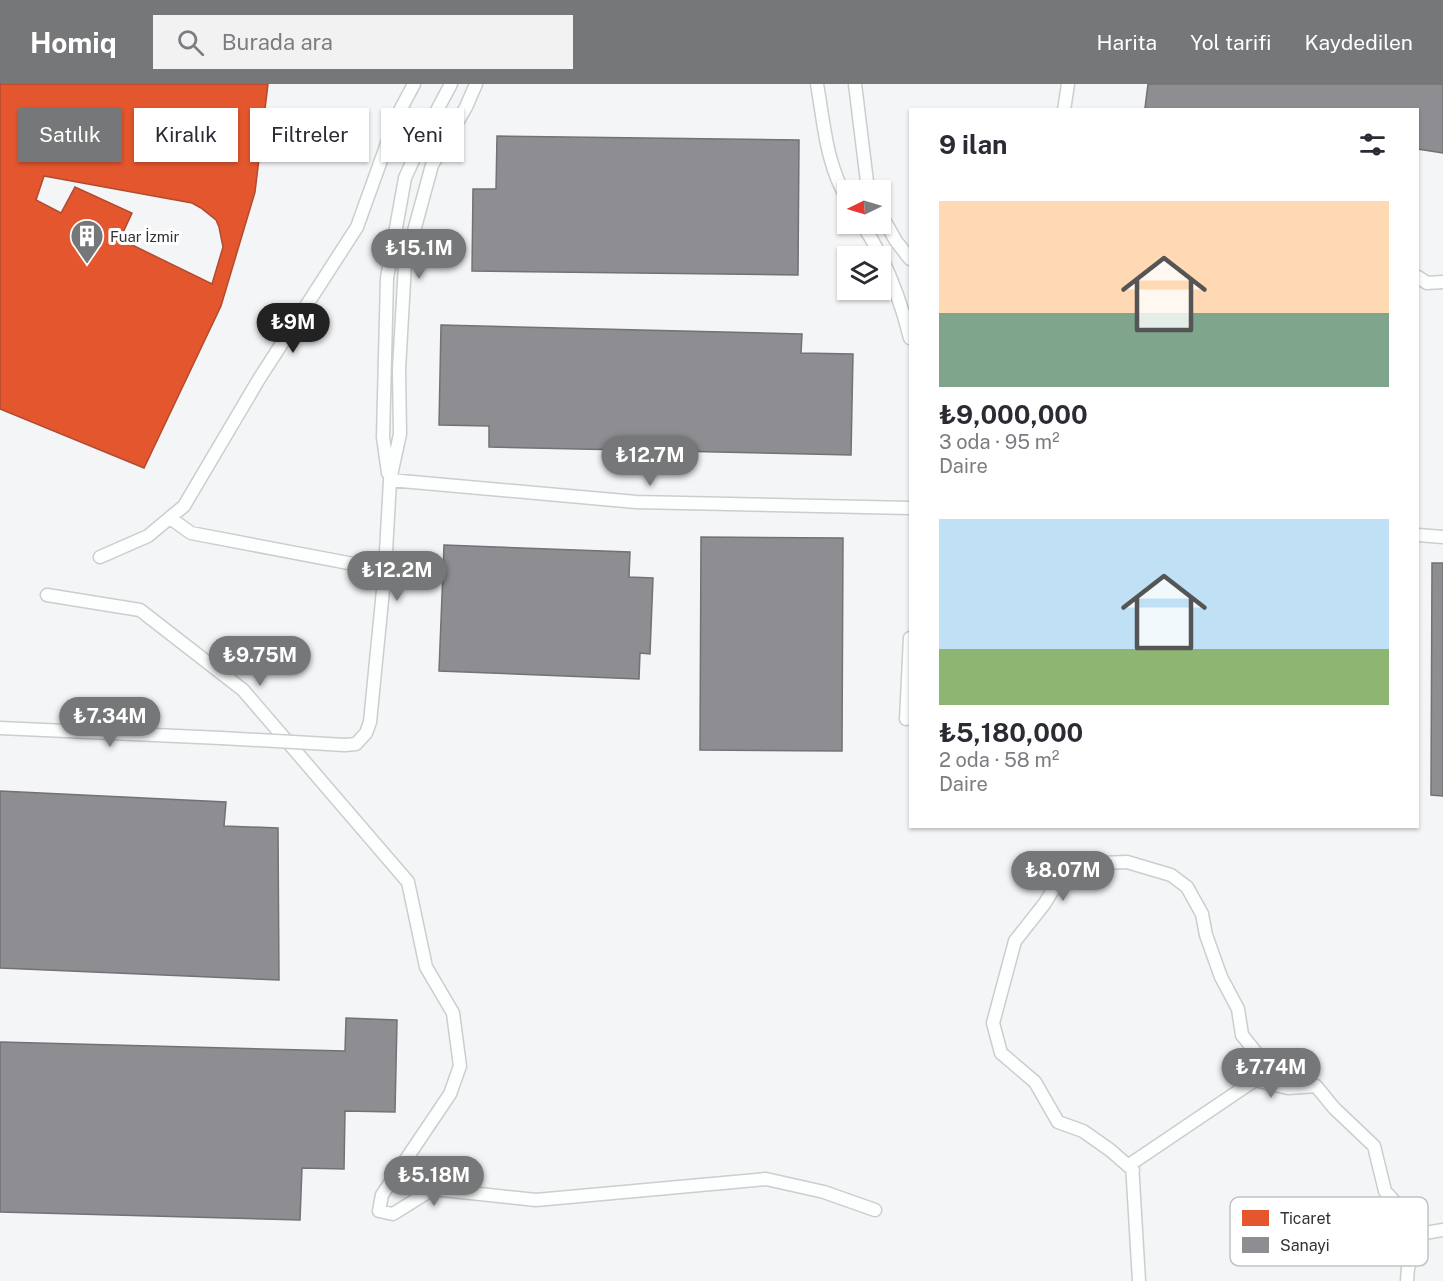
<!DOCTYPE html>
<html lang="tr">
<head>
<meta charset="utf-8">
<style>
  :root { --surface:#fff; --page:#f2f2f3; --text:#2b2b33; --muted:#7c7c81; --accent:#767778 }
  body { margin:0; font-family:"Public Sans",sans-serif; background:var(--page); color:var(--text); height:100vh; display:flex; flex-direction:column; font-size:22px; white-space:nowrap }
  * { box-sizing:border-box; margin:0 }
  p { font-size:20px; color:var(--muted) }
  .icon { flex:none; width:33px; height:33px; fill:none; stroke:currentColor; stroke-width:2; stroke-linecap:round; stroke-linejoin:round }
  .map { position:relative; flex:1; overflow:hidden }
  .sheet { position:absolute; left:909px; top:24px; width:510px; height:720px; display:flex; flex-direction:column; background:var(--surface); border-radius:0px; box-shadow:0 2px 4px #0004 }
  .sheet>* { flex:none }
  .guide { position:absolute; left:18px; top:24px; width:570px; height:54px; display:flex; gap:12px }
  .needle { width:39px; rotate:265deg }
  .fabs { position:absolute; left:837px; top:96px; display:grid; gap:12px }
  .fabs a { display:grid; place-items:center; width:54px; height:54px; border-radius:0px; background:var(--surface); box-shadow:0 2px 4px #0004; font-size:30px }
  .price { position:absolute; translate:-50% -51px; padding:0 14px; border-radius:21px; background:var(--accent); color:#fff; font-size:20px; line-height:39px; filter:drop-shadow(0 2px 3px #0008) }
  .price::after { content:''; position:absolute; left:50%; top:36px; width:18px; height:14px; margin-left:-9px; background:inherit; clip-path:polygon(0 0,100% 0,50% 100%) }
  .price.current { background:#222; color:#fff }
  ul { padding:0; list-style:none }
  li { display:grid; align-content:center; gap:12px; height:318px; padding:0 30px }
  li span { display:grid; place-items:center; height:186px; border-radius:0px; color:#555 }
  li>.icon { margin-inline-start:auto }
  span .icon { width:108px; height:108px; fill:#fffc; stroke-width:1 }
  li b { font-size:26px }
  h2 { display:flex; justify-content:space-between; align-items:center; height:72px; padding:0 30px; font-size:26px }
  .tag { padding:0 21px; border-radius:0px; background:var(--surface); box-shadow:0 2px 4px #0004; font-size:21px; line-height:54px }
  .tag.current { background:var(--accent); color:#fff }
  header { display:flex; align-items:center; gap:36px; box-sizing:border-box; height:84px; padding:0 30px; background:var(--accent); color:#fff }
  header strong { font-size:28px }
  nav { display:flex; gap:33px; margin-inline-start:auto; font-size:21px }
  .search { width:420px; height:54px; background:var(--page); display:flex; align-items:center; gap:15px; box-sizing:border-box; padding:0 21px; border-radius:0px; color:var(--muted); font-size:22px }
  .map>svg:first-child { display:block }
  .shops { fill:#e4572e; stroke:#af4c30; stroke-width:1.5; fill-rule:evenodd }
  .industry { fill:#8d8d92; stroke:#727276; stroke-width:1.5 }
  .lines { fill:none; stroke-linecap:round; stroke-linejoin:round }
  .street-casing { stroke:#cbcdce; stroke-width:15 }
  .street { stroke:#fdfefe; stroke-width:12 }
  .street-bridge-casing { stroke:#cbcdce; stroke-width:15; stroke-linecap:butt }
  .street-bridge { stroke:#fdfefe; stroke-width:12 }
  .labels { text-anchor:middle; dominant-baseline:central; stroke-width:6; stroke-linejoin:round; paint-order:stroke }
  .poi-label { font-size:15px; fill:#323334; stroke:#fff; text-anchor:start }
  .key { fill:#fff; stroke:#c2c2c2; stroke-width:1.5 }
  .key-label { font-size:16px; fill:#323334 }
</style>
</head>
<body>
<header>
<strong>Homiq</strong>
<div class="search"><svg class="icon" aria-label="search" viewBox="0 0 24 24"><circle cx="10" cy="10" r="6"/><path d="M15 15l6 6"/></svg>Burada ara</div>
<nav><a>Harita</a><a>Yol tarifi</a><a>Kaydedilen</a></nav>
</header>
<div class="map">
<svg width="1443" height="1197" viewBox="0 0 1443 1197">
  <rect width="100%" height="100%" fill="#f3f5f7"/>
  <path class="shops" d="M0,0h268l-13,108 -34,114 -77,162 -144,-59zM44,92l148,27 9,5 15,12 3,7 4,20 -11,37 -92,-45 12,-26 -57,-26 -14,26 -25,-13z"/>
  <path class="industry" d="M1148,0h295v69l-25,-4v-39h-261l-12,-2z
    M497,52l302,4 -1,135 -326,-4 1,-82h23z
    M441,241l361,9 -1,19 52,1 -2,101 -362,-8v-21l-50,-1z
    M701,453l142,1 -1,213 -142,-1z
    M444,461l186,7 -1,25 24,1 -3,76 -10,-1 -1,26 -200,-8z
    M1432,479h11v233l-12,-1z
    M0,707l226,11 -2,24 54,2 1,152 -279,-12z
    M346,934l51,2 -2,92 -50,-1 -1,58 -42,-1 -2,52 -300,-8v-170l345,9z"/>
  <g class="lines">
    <g class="street-casing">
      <path id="street" d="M817,0c7,39 9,81 31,116
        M855,0l13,106
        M1064,26l4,-26
        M880,129l16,28 14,18
        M862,140c23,34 38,74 48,114
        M1418,193l9,6 16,-1
        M388,389l-5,-36 4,-159 18,-100 21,-47 25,-47
        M390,396l246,22 274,6
        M170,434l21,15 194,37
        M1418,451l25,2
        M100,473l48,-21 36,-30 75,-127 98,-152 40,-111 17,-32
        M47,511l93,15 103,80 165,192 18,85 27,46 7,53 -10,28 -68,101 -3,16 14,3 40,-25 103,11 230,-21 58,13 51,18
        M906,635l4,-81
        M0,644l221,10
        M345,661l11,-1 10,-11 4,-11 15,-152 5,-90 10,-46 -1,-65 6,-105 27,-99 34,-58 10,-23
        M1133,1086l-23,-20 -27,-19 -25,-9 -23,-40 -34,-29 -8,-30 22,-82 30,-38 15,-25 14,-14 53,-2 44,13 16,12 15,27 4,21 15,42 17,32 4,26 24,30v18
        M1139,1197l-7,-118 123,-83 33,8 28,-2 18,22 40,38 11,45 26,29 8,14 24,-4
        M1407,1197l1,-13 13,-34"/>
    </g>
    <use href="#street" class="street"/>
    <g class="street-bridge-casing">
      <path id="street-bridge" d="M221,654l124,7"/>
    </g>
    <use href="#street-bridge" class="street-bridge"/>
  </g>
  <defs>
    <g id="building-pin" transform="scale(1.725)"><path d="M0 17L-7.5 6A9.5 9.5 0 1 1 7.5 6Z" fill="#767778" stroke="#fff"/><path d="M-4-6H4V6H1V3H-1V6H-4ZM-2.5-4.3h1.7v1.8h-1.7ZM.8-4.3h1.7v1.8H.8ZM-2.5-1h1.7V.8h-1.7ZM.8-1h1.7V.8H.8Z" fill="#fff"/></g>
  </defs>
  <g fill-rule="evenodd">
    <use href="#building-pin" x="87" y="152"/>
  </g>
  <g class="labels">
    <g class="poi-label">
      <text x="110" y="152">Fuar İzmir</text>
    </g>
  </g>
  <rect x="1230" y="1113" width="198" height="69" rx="9" class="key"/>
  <rect x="1242" y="1126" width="27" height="16" fill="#e4572e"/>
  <rect x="1242" y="1153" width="27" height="16" fill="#8d8d92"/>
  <g class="key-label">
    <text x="1280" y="1140">Ticaret</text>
    <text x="1280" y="1167">Sanayi</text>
  </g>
</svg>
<div class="fabs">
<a><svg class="needle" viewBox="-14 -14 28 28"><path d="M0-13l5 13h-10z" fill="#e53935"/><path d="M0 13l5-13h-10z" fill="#7c7c81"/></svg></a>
<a><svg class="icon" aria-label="layers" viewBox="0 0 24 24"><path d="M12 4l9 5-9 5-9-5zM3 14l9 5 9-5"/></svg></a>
</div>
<b class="price" style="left:419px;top:196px">₺15.1M</b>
<b class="price current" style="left:293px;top:270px">₺9M</b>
<b class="price" style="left:650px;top:403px">₺12.7M</b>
<b class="price" style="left:397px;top:518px">₺12.2M</b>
<b class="price" style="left:260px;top:603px">₺9.75M</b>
<b class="price" style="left:110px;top:664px">₺7.34M</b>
<b class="price" style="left:1063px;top:818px">₺8.07M</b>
<b class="price" style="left:1271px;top:1015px">₺7.74M</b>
<b class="price" style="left:434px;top:1123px">₺5.18M</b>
<div class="guide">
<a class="tag current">Satılık</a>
<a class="tag">Kiralık</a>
<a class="tag">Filtreler</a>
<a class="tag">Yeni</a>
</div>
<section class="sheet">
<h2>9 ilan<svg class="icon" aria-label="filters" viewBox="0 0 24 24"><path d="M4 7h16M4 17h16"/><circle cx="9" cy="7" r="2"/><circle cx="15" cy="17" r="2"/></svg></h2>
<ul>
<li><span style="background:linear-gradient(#ffd9b3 60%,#7fa58c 0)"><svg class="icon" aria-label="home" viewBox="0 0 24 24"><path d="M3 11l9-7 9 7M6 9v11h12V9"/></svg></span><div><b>₺9,000,000</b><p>3 oda · 95 m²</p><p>Daire</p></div></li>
<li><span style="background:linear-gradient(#bfe0f5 70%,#8fb573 0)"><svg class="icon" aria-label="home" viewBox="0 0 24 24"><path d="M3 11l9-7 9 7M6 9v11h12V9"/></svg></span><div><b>₺5,180,000</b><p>2 oda · 58 m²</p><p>Daire</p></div></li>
</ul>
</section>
</div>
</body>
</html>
